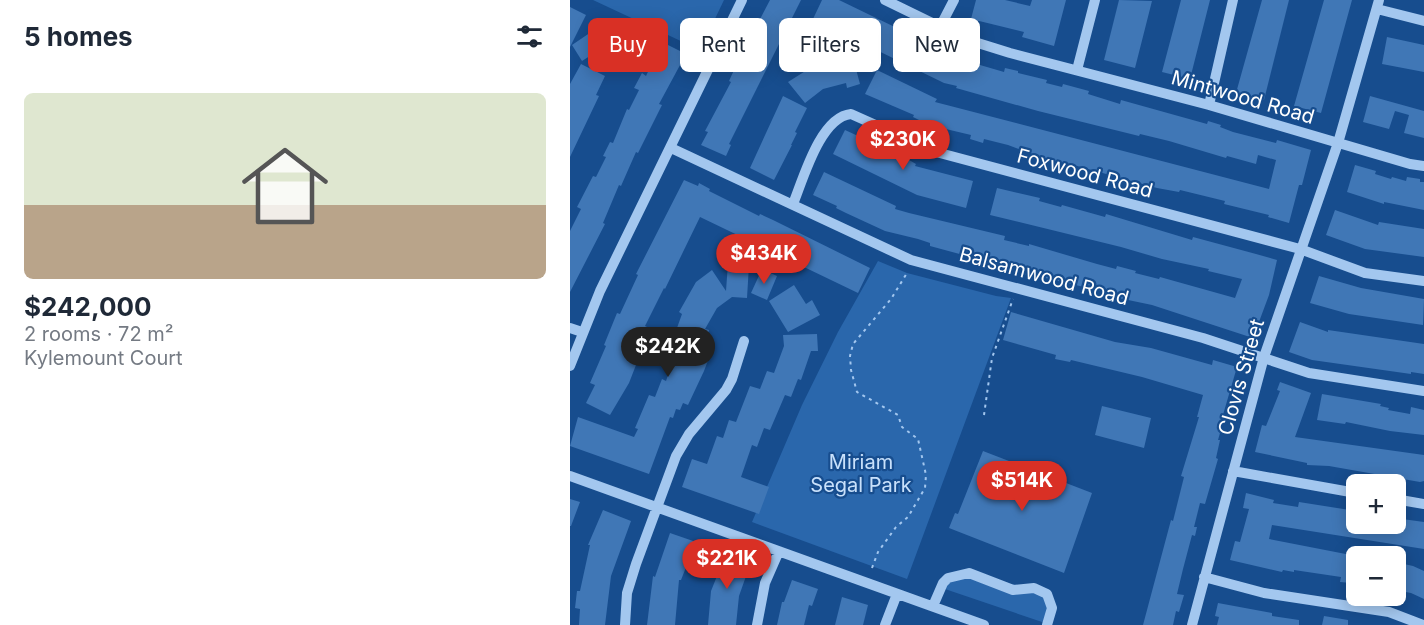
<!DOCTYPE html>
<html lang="en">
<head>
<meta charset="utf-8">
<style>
  :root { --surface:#fff; --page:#f2f2f3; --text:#1f2937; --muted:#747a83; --accent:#d93025 }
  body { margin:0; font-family:Inter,sans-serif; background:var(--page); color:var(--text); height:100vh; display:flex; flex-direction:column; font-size:22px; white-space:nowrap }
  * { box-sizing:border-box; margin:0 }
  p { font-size:20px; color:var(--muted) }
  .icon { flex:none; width:33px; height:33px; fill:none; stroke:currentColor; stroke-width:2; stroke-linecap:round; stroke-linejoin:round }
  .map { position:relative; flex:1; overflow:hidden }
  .details { display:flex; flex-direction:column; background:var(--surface); width:570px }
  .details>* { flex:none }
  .banner { position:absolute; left:18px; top:18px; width:570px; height:54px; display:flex; gap:12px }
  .tools { position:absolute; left:776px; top:474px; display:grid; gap:12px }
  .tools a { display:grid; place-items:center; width:60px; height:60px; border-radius:9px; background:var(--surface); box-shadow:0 3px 15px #0003; font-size:30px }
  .price { position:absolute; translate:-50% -51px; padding:0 14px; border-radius:21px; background:var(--accent); color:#fff; font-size:20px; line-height:39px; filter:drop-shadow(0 2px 3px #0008) }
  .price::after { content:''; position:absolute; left:50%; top:36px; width:18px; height:14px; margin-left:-9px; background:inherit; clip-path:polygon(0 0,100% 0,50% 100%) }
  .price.on { background:#222; color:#fff }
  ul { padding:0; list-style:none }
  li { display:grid; align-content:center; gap:12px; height:318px; padding:0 24px }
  li span { display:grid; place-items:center; height:186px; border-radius:9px; color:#555 }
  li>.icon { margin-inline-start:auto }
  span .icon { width:108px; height:108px; fill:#fffc; stroke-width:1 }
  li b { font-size:26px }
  h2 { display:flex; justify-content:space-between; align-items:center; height:72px; padding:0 24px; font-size:26px }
  .tag { padding:0 21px; border-radius:9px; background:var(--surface); box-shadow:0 3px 15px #0003; font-size:21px; line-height:54px }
  .tag.on { background:var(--accent); color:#fff }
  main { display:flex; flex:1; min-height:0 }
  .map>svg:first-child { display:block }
  .green { fill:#2a67ac }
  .building { fill:#4077b6 }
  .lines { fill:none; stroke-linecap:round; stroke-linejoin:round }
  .path { stroke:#a3c7ef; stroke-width:2; stroke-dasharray:3 4.5; stroke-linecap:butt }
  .minor { stroke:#a3c7ef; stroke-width:10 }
  .labels { text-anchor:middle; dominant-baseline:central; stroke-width:4.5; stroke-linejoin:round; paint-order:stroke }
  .street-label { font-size:20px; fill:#fff; stroke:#174d8e }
  .park-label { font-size:20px; fill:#c9e1fb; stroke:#174d8e }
</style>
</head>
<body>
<main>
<section class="details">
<h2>5 homes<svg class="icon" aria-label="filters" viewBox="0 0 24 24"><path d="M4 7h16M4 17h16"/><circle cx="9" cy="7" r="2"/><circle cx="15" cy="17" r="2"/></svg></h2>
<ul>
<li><span style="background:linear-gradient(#dfe7d0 60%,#b9a48a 0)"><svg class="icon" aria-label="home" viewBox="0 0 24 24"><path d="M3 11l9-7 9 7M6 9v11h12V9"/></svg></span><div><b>$242,000</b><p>2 rooms · 72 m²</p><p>Kylemount Court</p></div></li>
</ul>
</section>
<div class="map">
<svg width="854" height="625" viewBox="0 0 854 625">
  <rect width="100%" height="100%" fill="#174d8e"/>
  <path class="green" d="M23,0h131l-24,50z
    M308,261l29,12 89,23 15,2 -104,281 -155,-57 50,-117 36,-73z
    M399,575l65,14 12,7 4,12 -5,15 -103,-35 2,-4z"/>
  <path class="building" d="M200,0h31l-72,144 2,1 -5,11 -25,-11 7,-13 -3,-1 26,-49 -2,-1 11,-24z
    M252,0h17l97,47 13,6 -1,2 15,5 41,12 1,-4 13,3v2l29,7 -1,3 16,4 1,-3 26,7 -1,3 32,10 1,-4 86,24 1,-3 13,4 -1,2 13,5 43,11 1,-3 34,10 -9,35h-3l-10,38 -21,-6 1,-2 -45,-11 1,-3 -45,-11 -1,2 -22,-4 -87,-24v2l-20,-5 -42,-16 -24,-6 -1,4 -13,-4 1,-4 -42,-10 -16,-8 1,-2 -49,-21 12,-24 60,29 -2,3 334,87 7,-29 -18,-5 -2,9 -29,-8 -1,2 -57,-17 -29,-7 -1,2 -101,-25 -82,-23 1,-2 -13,-3 -131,-64z
    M406,0h29l25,6 2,-6h34l-12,46 -32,-9 2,-5 -53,-13z
    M549,0l33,1 -17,67 -31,-8z
    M611,0h29l-20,79 -28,-7z
    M692,0h27l-25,100 -28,-7z
    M754,0h28l-31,113 -27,-7z
    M0,7l16,8 -16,32z
    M27,28l10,17 -25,16 -10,-16z
    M817,37l37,8v27l-42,-8z
    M90,41l26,13 -27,50 3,1 -24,48 -2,-1 -15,34 -2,-1 -16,38 2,1 -35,68v-61l11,-22 -4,-2 16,-31 3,1 10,-20 -3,-1 7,-14 3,1 14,-34 2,1 10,-20 -5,-2 8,-15 4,3 9,-19 -2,-1z
    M267,58l1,4 15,-4 7,26 -13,4 -1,-5 -23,6 -18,14 -17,-21 30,-19z
    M11,64l24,12 -9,19 3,1 -29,61v-73z
    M213,96l24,12 -12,24 2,1 -6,12h1l-18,35 -24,-12z
    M800,96l54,15v27l-20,-5 5,-18 -14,-4 -6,18 -26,-7z
    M275,130l59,27 12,7 -1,2 58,15 -7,27 -49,-13 -84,-41z
    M785,165l21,6 -1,3 16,5 1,-2 14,4 1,-4 13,2v3h4v28l-40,-8v2l-37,-12z
    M254,172l72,34 -1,3 14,4 96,23 -1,4 25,6v-2l68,20 19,5 1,-3 19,5 -1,2 24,6 1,-2 75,21 7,-19 -34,-8 1,-2 -47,-10 -41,-12 -131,-32 7,-27 43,10 -1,3 22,6 1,-2 43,12 1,-3 86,26 1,-3 63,17 21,6 -8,35 -16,43 -101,-33 -43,-9 1,-3 -69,-16v2l-20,-5v-2l-44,-11 1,-2 -48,-13v-3l-12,-4 -33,-8 -39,-18 -10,-5 1,-2 -24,-11z
    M114,180l14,6 1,-3 11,6 -1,2 50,25 1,-2 13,6 97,48 -12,25 -158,-76 -35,72 -1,-1 -19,38 2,1 -9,18h2l-8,17 4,3 -7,18 -19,32 -24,-12 9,-18 -5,-2 16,-37 -2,-1 13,-32 3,1 18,-39 -2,-1z
    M765,210l43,15 1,-3 45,7v28l-59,-8 -39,-14z
    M158,263l21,2 -2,33 -15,-1 -15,11 -12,21 4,1 -8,22 9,3 -6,16 -16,34 -5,-2 -3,7 -4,-1 -3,9 -3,-1 -21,57 -79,-28 8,-29 56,20 4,-8 -3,-1 14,-33 6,2 7,-18 4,2 7,-21 -1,-1 6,-18 -5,-2 9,-25 -3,-2 17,-30 16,-12 14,21z
    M192,269l15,7 -10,24 -16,-7z
    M749,276l42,12 63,11 -1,26 -74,-11 -39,-11z
    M224,285l12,19 6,-4 8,15 -32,17 -19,-31z
    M441,312l104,30 36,6 61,17 1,-5 24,7 -17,58 2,1 -4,14h2l-4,18 2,1 -13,45 -5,-1 -6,24h3l-2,9 -3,-1 -9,34 -6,25 7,1 -5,17 -3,-1 -3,14h-30l28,-105 2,1 11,-44 -3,-1 18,-59h-2l6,-22 -61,-18 -71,-17 -1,2 -15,-3 1,-4 -53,-15z
    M730,322l28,10v-2l96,14v30l-13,-2v2l-99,-14 -23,-8z
    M247,334l1,17h-7l-10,29 -3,-1 -7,18 -6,-2 -15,35 -6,-2 -7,19 -5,-2 -11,32 28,10 -10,27 -77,-27 10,-28 15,5 10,-28 6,2 6,-18 7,2 14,-36 10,3 7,-18 7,2 10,-27 -1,-11z
    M710,382l31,11 -16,44 129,18v26l-4,1 -91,-16 -22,-1v-2l-52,-11 7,-27 4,1 14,-35 -3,-1z
    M752,394l59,10 -1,2 9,2 -1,2 22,4 1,-7 13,3v25l-34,-4 -44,-9 -1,2 -28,-4z
    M532,406l49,12 -7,30 -49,-13z
    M413,451l109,42 -28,80 -115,-45 6,-15 3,1z
    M676,493l28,7 -1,3 25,4 1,-5 57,9v13h39v-6l29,4v27l-152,-24 -3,14 87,17v24l-4,-1 -1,4 -11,-1 1,-5 -47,-7v2l-11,-2 -1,2 -52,-12 5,-19 5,1 9,-33 -6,-1z
    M0,499l10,3 -9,24h-1z
    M33,510l28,11 -20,55 -6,49h-26l1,-16 -5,-1 2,-17h3l10,-46h-2z
    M100,533l26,9 -15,38h-2l-4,45h-28l6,-49 2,1z
    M153,551l28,11 -12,34 -3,29h-28l3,-34 8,-20 -3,-1z
    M825,562l18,4 11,5v28l-13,-6 -16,-3z
    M222,580l26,9 -6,17 -3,-1 -5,20h-27l5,-23h2z
    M272,597l26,8 -5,20h-28z
    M648,603l54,10v3l27,4v5h-82l2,-8 -4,-1z
    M754,616l24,4v5h-26z"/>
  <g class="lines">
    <path class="path" d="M414,415l8,-57 21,-59
      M302,568l6,-16 18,-25 12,-10 17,-29 1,-13 -8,-36 -16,-12 -4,-12 -41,-23 -6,-22 -1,-14 3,-12 38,-45 16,-26"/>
    <path class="minor" d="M315,0l80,39 45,14 199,52 201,59 14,2
      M807,9l47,12
      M371,25l13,-25
      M507,70l18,-70
      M639,105l24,-105
      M101,148l240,112 292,78 106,35 115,18
      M223,204c10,-24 27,-87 58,-90l85,38 364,97 65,24 59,8
      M0,328l12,4
      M0,366l30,-75 142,-291
      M663,471l123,22
      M0,476l414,149
      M825,499l29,5
      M634,577l60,16 125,19 34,13
      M363,606l10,-23 5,-5 21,-5 44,17 21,-2 13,6 5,14 -5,17
      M55,625l2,-32 9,-29 40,-108 13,-22 37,-44 6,-11 12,-38
      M187,625l8,-42 14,-32
      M315,625l12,-31
      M622,625l72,-268 74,-214 41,-143"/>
  </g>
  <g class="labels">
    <g class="street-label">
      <text transform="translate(673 97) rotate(16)">Mintwood Road</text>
      <text transform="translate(515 173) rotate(15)">Foxwood Road</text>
      <text transform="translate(474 276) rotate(15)">Balsamwood Road</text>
      <text transform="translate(671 377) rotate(-74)">Clovis Street</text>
    </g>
    <g class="park-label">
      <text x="291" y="462">Miriam<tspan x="291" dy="23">Segal Park</tspan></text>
    </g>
  </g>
</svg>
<div class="tools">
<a>+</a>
<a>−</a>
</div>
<b class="price" style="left:333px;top:171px">$230K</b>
<b class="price" style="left:194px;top:285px">$434K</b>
<b class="price on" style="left:98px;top:378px">$242K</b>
<b class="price" style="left:452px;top:512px">$514K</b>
<b class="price" style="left:157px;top:590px">$221K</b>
<div class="banner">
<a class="tag on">Buy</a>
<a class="tag">Rent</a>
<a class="tag">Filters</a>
<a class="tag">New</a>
</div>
</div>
</main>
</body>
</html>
